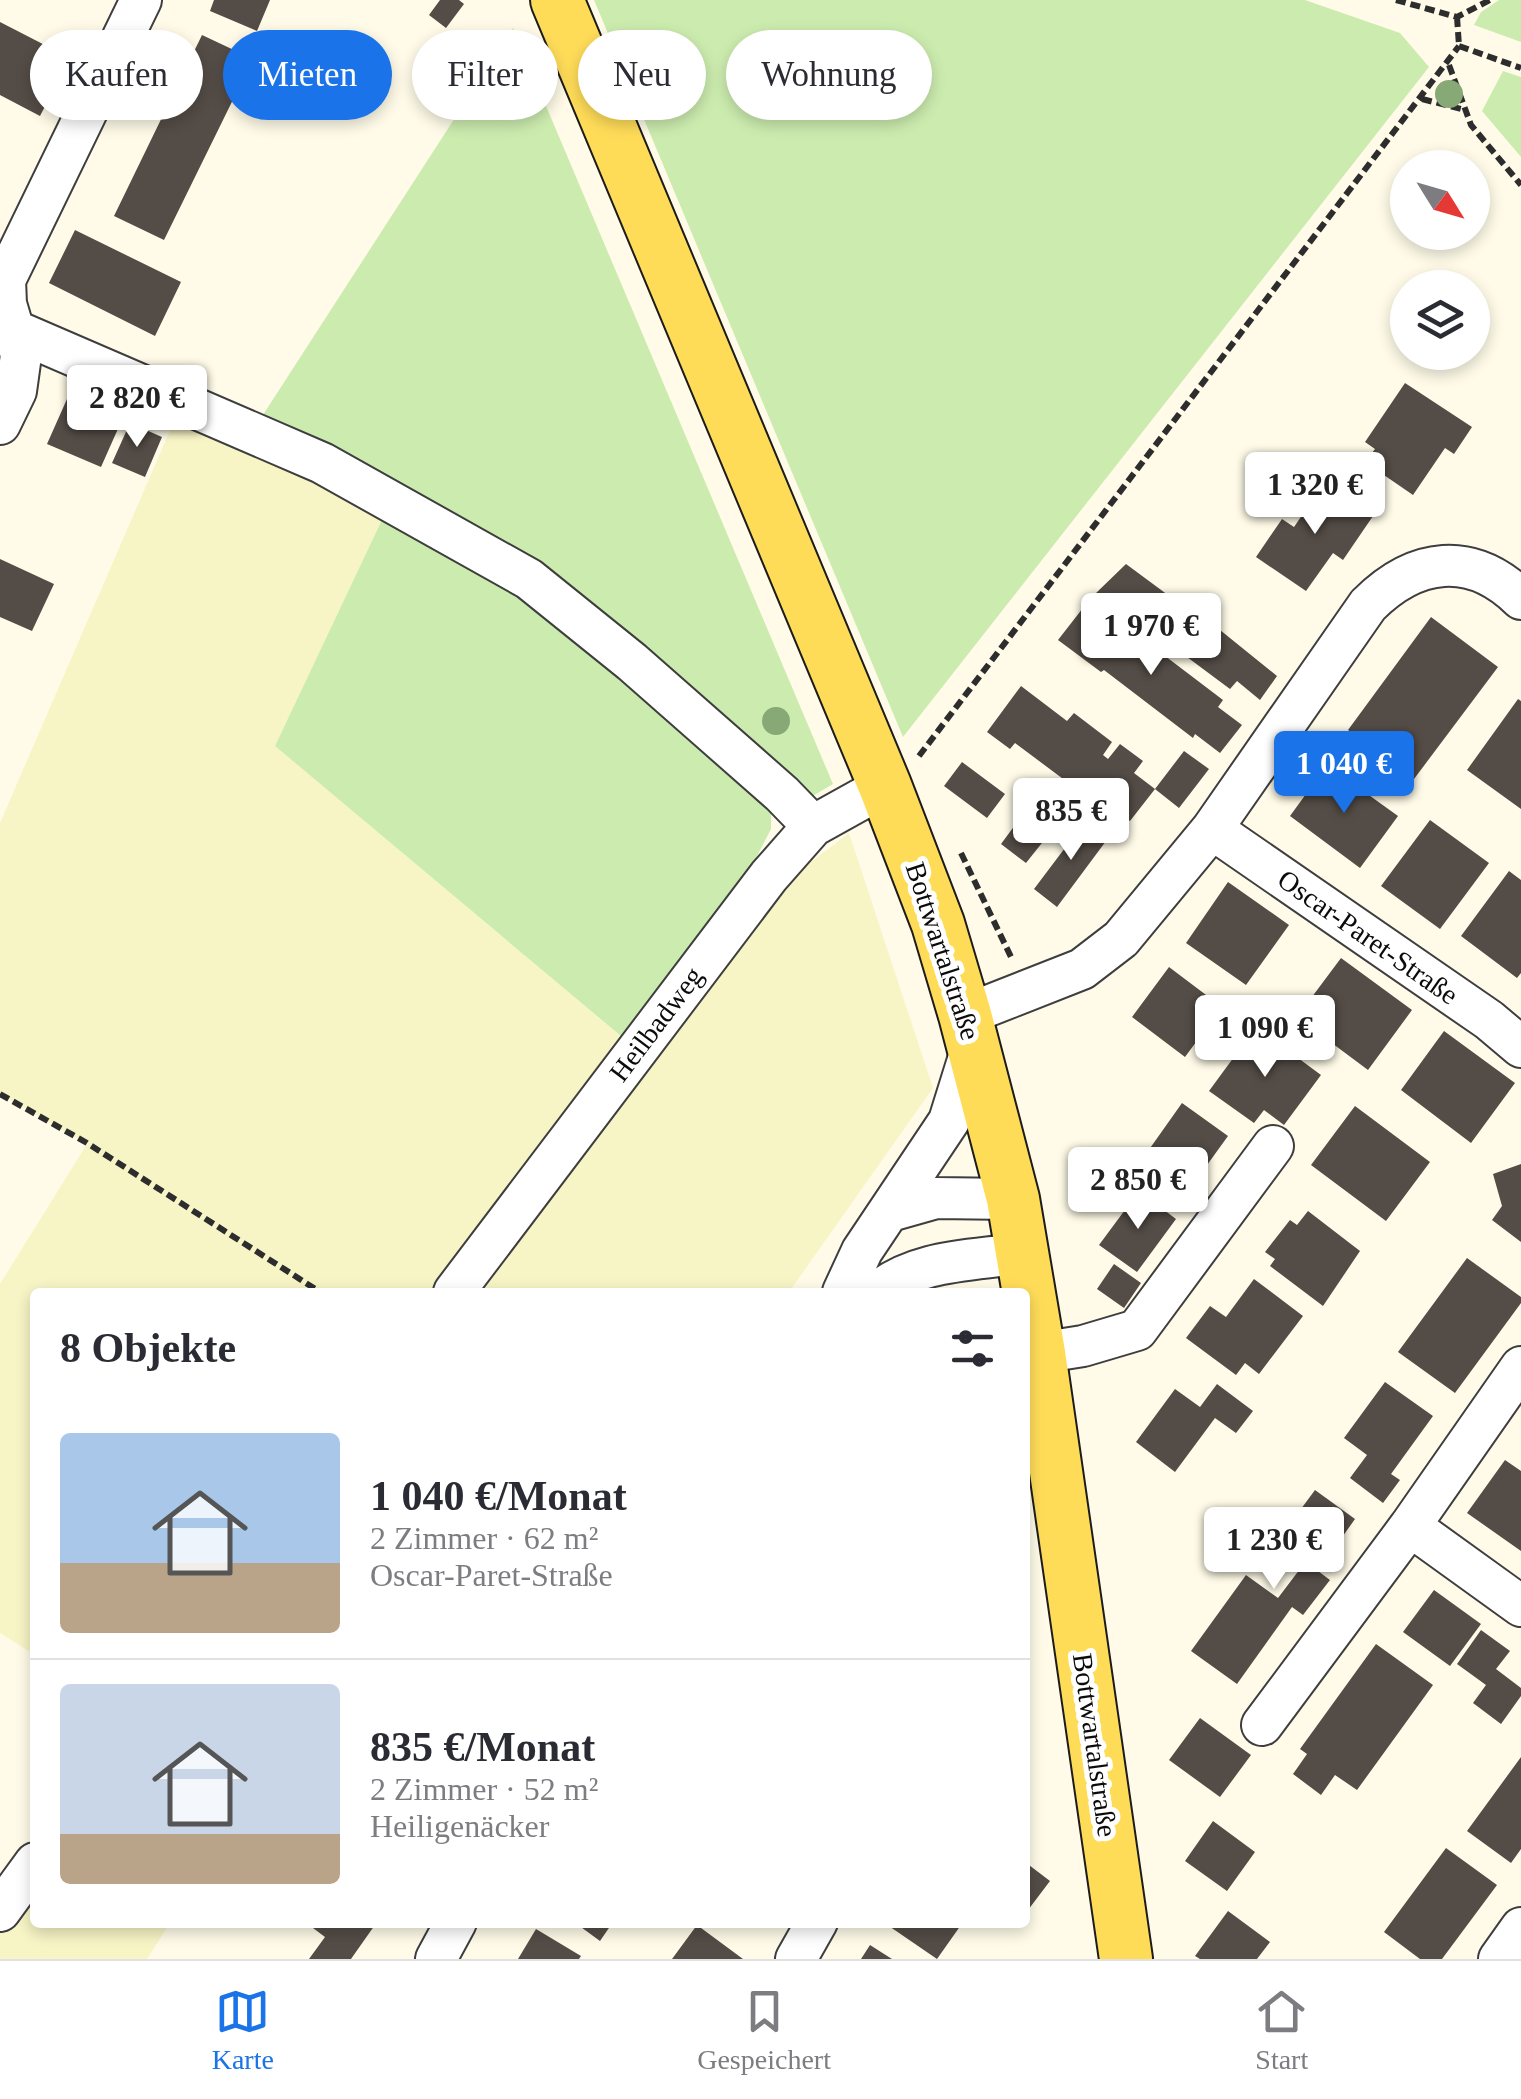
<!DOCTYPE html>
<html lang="de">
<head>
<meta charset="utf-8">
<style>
  :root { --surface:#fff; --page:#f7f7f7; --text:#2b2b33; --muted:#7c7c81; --line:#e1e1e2; --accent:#1a73e8 }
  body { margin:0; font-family:Georgia,serif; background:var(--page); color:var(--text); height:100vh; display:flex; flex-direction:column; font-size:38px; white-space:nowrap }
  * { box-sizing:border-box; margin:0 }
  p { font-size:32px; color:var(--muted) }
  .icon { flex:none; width:55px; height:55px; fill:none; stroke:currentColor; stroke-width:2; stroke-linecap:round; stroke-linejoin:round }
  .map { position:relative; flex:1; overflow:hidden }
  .details { position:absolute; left:30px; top:1288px; width:1000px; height:640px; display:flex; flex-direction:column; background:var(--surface); border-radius:10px; box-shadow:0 5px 15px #0003 }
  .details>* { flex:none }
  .guide { position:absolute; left:30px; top:30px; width:1000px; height:90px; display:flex; gap:20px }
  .needle { width:65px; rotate:127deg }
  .fabs { position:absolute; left:1390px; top:150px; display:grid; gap:20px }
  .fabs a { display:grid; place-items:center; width:100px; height:100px; border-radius:50%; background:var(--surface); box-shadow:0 5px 15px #0003; font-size:50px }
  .price { position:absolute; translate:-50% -85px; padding:0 22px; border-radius:10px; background:#fff; color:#222; font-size:32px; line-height:65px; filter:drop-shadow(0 2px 5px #0008) }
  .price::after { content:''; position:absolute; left:50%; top:60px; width:30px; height:22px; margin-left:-15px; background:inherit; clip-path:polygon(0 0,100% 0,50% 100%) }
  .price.active { background:var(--accent); color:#fff }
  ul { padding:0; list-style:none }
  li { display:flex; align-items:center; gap:30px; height:250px; padding:0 30px }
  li+li { border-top:2px solid var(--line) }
  li span { display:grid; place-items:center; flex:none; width:280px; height:200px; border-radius:10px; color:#555 }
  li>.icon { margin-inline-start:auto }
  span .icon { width:120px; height:120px; fill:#fffc; stroke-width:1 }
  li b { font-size:42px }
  h2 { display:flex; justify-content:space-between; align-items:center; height:120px; padding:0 30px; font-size:42px }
  .tag { padding:0 35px; border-radius:45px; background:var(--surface); box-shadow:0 5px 15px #0003; font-size:35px; line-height:90px }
  .tag.active { background:var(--accent); color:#fff }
  .dock { display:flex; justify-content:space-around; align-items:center; height:140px; border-top:2px solid var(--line); background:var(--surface); font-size:28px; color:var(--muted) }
  .dock a { display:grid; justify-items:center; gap:5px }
  .dock .active { color:var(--accent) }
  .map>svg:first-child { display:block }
  .farmland { fill:#f7f4c6 }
  .green { fill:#ccecaf }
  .building { fill:#544c46 }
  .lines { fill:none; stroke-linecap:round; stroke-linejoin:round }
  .minor-casing { stroke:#3e3e3e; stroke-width:44 }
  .major-casing { stroke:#1c1c1c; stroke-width:56 }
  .path { stroke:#2d2d2d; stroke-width:6; stroke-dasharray:10 5; stroke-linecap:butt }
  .minor { stroke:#fff; stroke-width:40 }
  .major { stroke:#ffdc58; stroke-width:52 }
  .tree { fill:#87a975 }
  .labels { text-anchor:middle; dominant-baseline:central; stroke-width:10; stroke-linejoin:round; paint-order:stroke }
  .street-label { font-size:28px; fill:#0b0b0b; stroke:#fff }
</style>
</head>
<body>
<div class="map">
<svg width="1521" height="1959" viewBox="0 0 1521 1959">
  <rect width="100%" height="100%" fill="#fffbe8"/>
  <path class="farmland" d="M181,405l207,102 -113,239 374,314 137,-179 63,-48 84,255 -144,204h-754v363l-35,-22v-349l87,-140 -87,-50v-271z
    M35,1849v73l135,1 -23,36h-147v-59z"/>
  <path class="green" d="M594,0h711l95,33 29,34 -526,670z
    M1499,0h22v42l-47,-17 7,-13z
    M513,28l320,756 -22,13 -268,-235 -284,-141z
    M1503,71l18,6v80l-39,-46z
    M388,507l132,74 251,218v30l-29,56 -114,157 -353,-296z"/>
  <path class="building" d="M214,0h56l-13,31 -47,-20z
    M440,0h19l5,4 -18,24 -17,-13z
    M0,22l70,36 -30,58 -40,-21z
    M202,35l51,24 -89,181 -50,-24z
    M75,230l106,52 -26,54 -106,-53z
    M1405,383l67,44 -18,27 -9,-6 -32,47 -48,-33 10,-13 -10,-7z
    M67,399l54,23 -20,45 -54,-23z
    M130,423l32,14 -17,40 -33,-14z
    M1324,483l49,33 -30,44 -10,-7 -27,38 -50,-34 26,-38 12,8z
    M0,559l54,25 -22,47 -32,-14z
    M1126,564l50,37 2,-5 99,80 -17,24 -23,-19 -7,8 -78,-58 -3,4 -54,-41z
    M1086,604l54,41 4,-5 79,60 -5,7 24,18 -22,28 -25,-19 -2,4 -89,-68 -3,2 -43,-32z
    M1431,617l67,50 -84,112 -66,-49z
    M1021,686l46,35 7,-8 38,29 -9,13 5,4 12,-15 23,17 -9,12 21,16 29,-38 25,18 -30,39 -24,-19 -25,32 -12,-9 -4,5 -99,-74 -5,6 -23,-17z
    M1518,699l3,2v108l-54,-39z
    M962,762l43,32 -18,24 -43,-32z
    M1327,765l71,51 -38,52 -70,-52z
    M1035,798l26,21 -35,44 -25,-19z
    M1086,820l23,17 -52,70 -23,-18z
    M1430,820l59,43 -49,66 -59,-43z
    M1509,871l12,9v93l-4,5 -56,-42z
    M1228,882l61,43 -43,60 -60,-42z
    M1341,958l71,52 -44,60 -71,-53z
    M1169,967l53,40 -37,50 -53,-40z
    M1256,1027l65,48 -37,50 -20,-15 -10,13 -45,-32z
    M1444,1031l71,52 -44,60 -70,-53z
    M1182,1103l46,33 -47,65 -45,-33z
    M1355,1106l75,56 -44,59 -75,-56z
    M1521,1164v78l-29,-22 10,-14 -9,-32z
    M1139,1191l37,28 -39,53 -38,-27z
    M1308,1211l52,40 -37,55 -53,-40 5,-7 -10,-7 25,-32 7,5z
    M1467,1258l54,39v6l-66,90 -57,-41z
    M1114,1264l27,19 -17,25 -27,-19z
    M1254,1279l49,37 -44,58 -14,-11 -9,12 -50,-37 24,-32 16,11z
    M1385,1382l48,34 -42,58 9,6 -17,23 -33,-25 17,-23 -23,-17z
    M1217,1384l36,27 -17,22 -21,-15 -40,54 -39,-30 39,-53 25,18z
    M1505,1460l16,11v80l-54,-38z
    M1315,1490l40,29 -37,52 12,9 -27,35 -11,-8 -55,77 -46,-33 55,-76 32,23 28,-37 -28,-21z
    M1434,1590l47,34 -31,42 -47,-34z
    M1481,1630l29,21 -14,18 25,19v8l-20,28 -28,-21 13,-18 -29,-21z
    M1376,1644l57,41 -76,105 -22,-15 -14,20 -28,-21 14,-20 -7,-5z
    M1200,1718l51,37 -31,42 -51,-37z
    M1521,1757v92l-10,14 -44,-32z
    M1213,1821l42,31 -28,39 -42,-30z
    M1446,1848l51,37 -55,74h-22l-36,-27z
    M1025,1862l25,19 -25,33z
    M1228,1911l42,31 -13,17h-57l-5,-3z
    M305,1922h72l-26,37h-42l16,-22z
    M574,1922h39l-13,19z
    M883,1922h74l4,3 -24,34z
    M697,1925l46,34h-71z
    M536,1929l45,27 -2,3h-61z
    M870,1945l22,14h-31z"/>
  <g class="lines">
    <g class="minor-casing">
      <path id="minor" d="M0,324l322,139 207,116 103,83 150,132 31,32
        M0,424l16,-33 5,-36 -15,-51 -1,-24 136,-280
        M1212,829l277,191 32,27
        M965,1015l117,-46 39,-30 91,-110 156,-224c47,-47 103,-55 153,-6
        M890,1211l46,-13 77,1
        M454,1292l315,-416 44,-50 72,-40
        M843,1292l19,-41 87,-130 24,-77
        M877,1292c41,-33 95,-31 145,-39
        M1039,1353l44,-7 54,-16 136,-184
        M1410,1526l111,80
        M1262,1725l148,-199 111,-159
        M0,1911l35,-48
        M436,1959l20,-37
        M796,1959l21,-37
        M1499,1959l22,-31"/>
    </g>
    <g class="major-casing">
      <path id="major" d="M557,0l328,786 53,138 27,91 48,184 26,154 87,606"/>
    </g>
    <path class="path" d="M1396,0l61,17 33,-17
      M1457,17l2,29
      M1459,46l62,22
      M1449,65l22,60 50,60
      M1422,99l43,11
      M919,756l540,-710
      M961,853l51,106
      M0,1094l87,49 233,149"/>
    <use href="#minor" class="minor"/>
    <use href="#major" class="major"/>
  </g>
  <g class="tree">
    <circle cx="1449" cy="94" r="14"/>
    <circle cx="776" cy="721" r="14"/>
  </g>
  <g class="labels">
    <g class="street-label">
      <text transform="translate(1368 937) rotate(35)">Oscar-Paret-Straße</text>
      <text transform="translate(943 951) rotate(72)">Bottwartalstraße</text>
      <text transform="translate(656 1024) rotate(-53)">Heilbadweg</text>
      <text transform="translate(1095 1745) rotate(82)">Bottwartalstraße</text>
    </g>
  </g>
</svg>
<div class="fabs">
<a><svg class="needle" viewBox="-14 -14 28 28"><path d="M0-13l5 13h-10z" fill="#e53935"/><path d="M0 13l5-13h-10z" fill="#7c7c81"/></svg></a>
<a><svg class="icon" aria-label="layers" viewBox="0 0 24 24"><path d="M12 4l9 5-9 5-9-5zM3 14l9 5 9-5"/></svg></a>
</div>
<b class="price" style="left:137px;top:450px">2 820 €</b>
<b class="price" style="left:1315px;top:537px">1 320 €</b>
<b class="price" style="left:1151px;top:678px">1 970 €</b>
<b class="price active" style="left:1344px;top:816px">1 040 €</b>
<b class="price" style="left:1071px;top:863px">835 €</b>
<b class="price" style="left:1265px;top:1080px">1 090 €</b>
<b class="price" style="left:1138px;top:1232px">2 850 €</b>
<b class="price" style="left:1274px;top:1592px">1 230 €</b>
<div class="guide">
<a class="tag">Kaufen</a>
<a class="tag active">Mieten</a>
<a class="tag">Filter</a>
<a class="tag">Neu</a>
<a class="tag">Wohnung</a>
</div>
<section class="details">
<h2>8 Objekte<svg class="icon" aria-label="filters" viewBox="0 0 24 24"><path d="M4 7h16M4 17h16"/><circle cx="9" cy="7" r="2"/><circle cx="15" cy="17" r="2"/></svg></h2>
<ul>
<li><span style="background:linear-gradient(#a9c7e8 65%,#b9a48a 0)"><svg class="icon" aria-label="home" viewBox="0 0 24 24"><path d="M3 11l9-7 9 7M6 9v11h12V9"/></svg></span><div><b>1 040 €/Monat</b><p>2 Zimmer · 62 m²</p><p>Oscar-Paret-Straße</p></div></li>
<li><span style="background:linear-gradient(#c9d6e8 75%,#b9a48a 0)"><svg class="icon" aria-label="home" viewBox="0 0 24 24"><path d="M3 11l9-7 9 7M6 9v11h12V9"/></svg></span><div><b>835 €/Monat</b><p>2 Zimmer · 52 m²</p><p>Heiligenäcker</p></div></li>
</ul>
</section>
</div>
<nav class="dock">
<a class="active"><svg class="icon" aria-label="map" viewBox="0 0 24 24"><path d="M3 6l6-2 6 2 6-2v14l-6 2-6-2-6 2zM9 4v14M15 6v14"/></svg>Karte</a>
<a><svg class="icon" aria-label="saved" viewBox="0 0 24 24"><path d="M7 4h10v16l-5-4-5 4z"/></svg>Gespeichert</a>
<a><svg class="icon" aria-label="home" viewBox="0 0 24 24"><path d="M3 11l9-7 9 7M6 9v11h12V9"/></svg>Start</a>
</nav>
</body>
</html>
